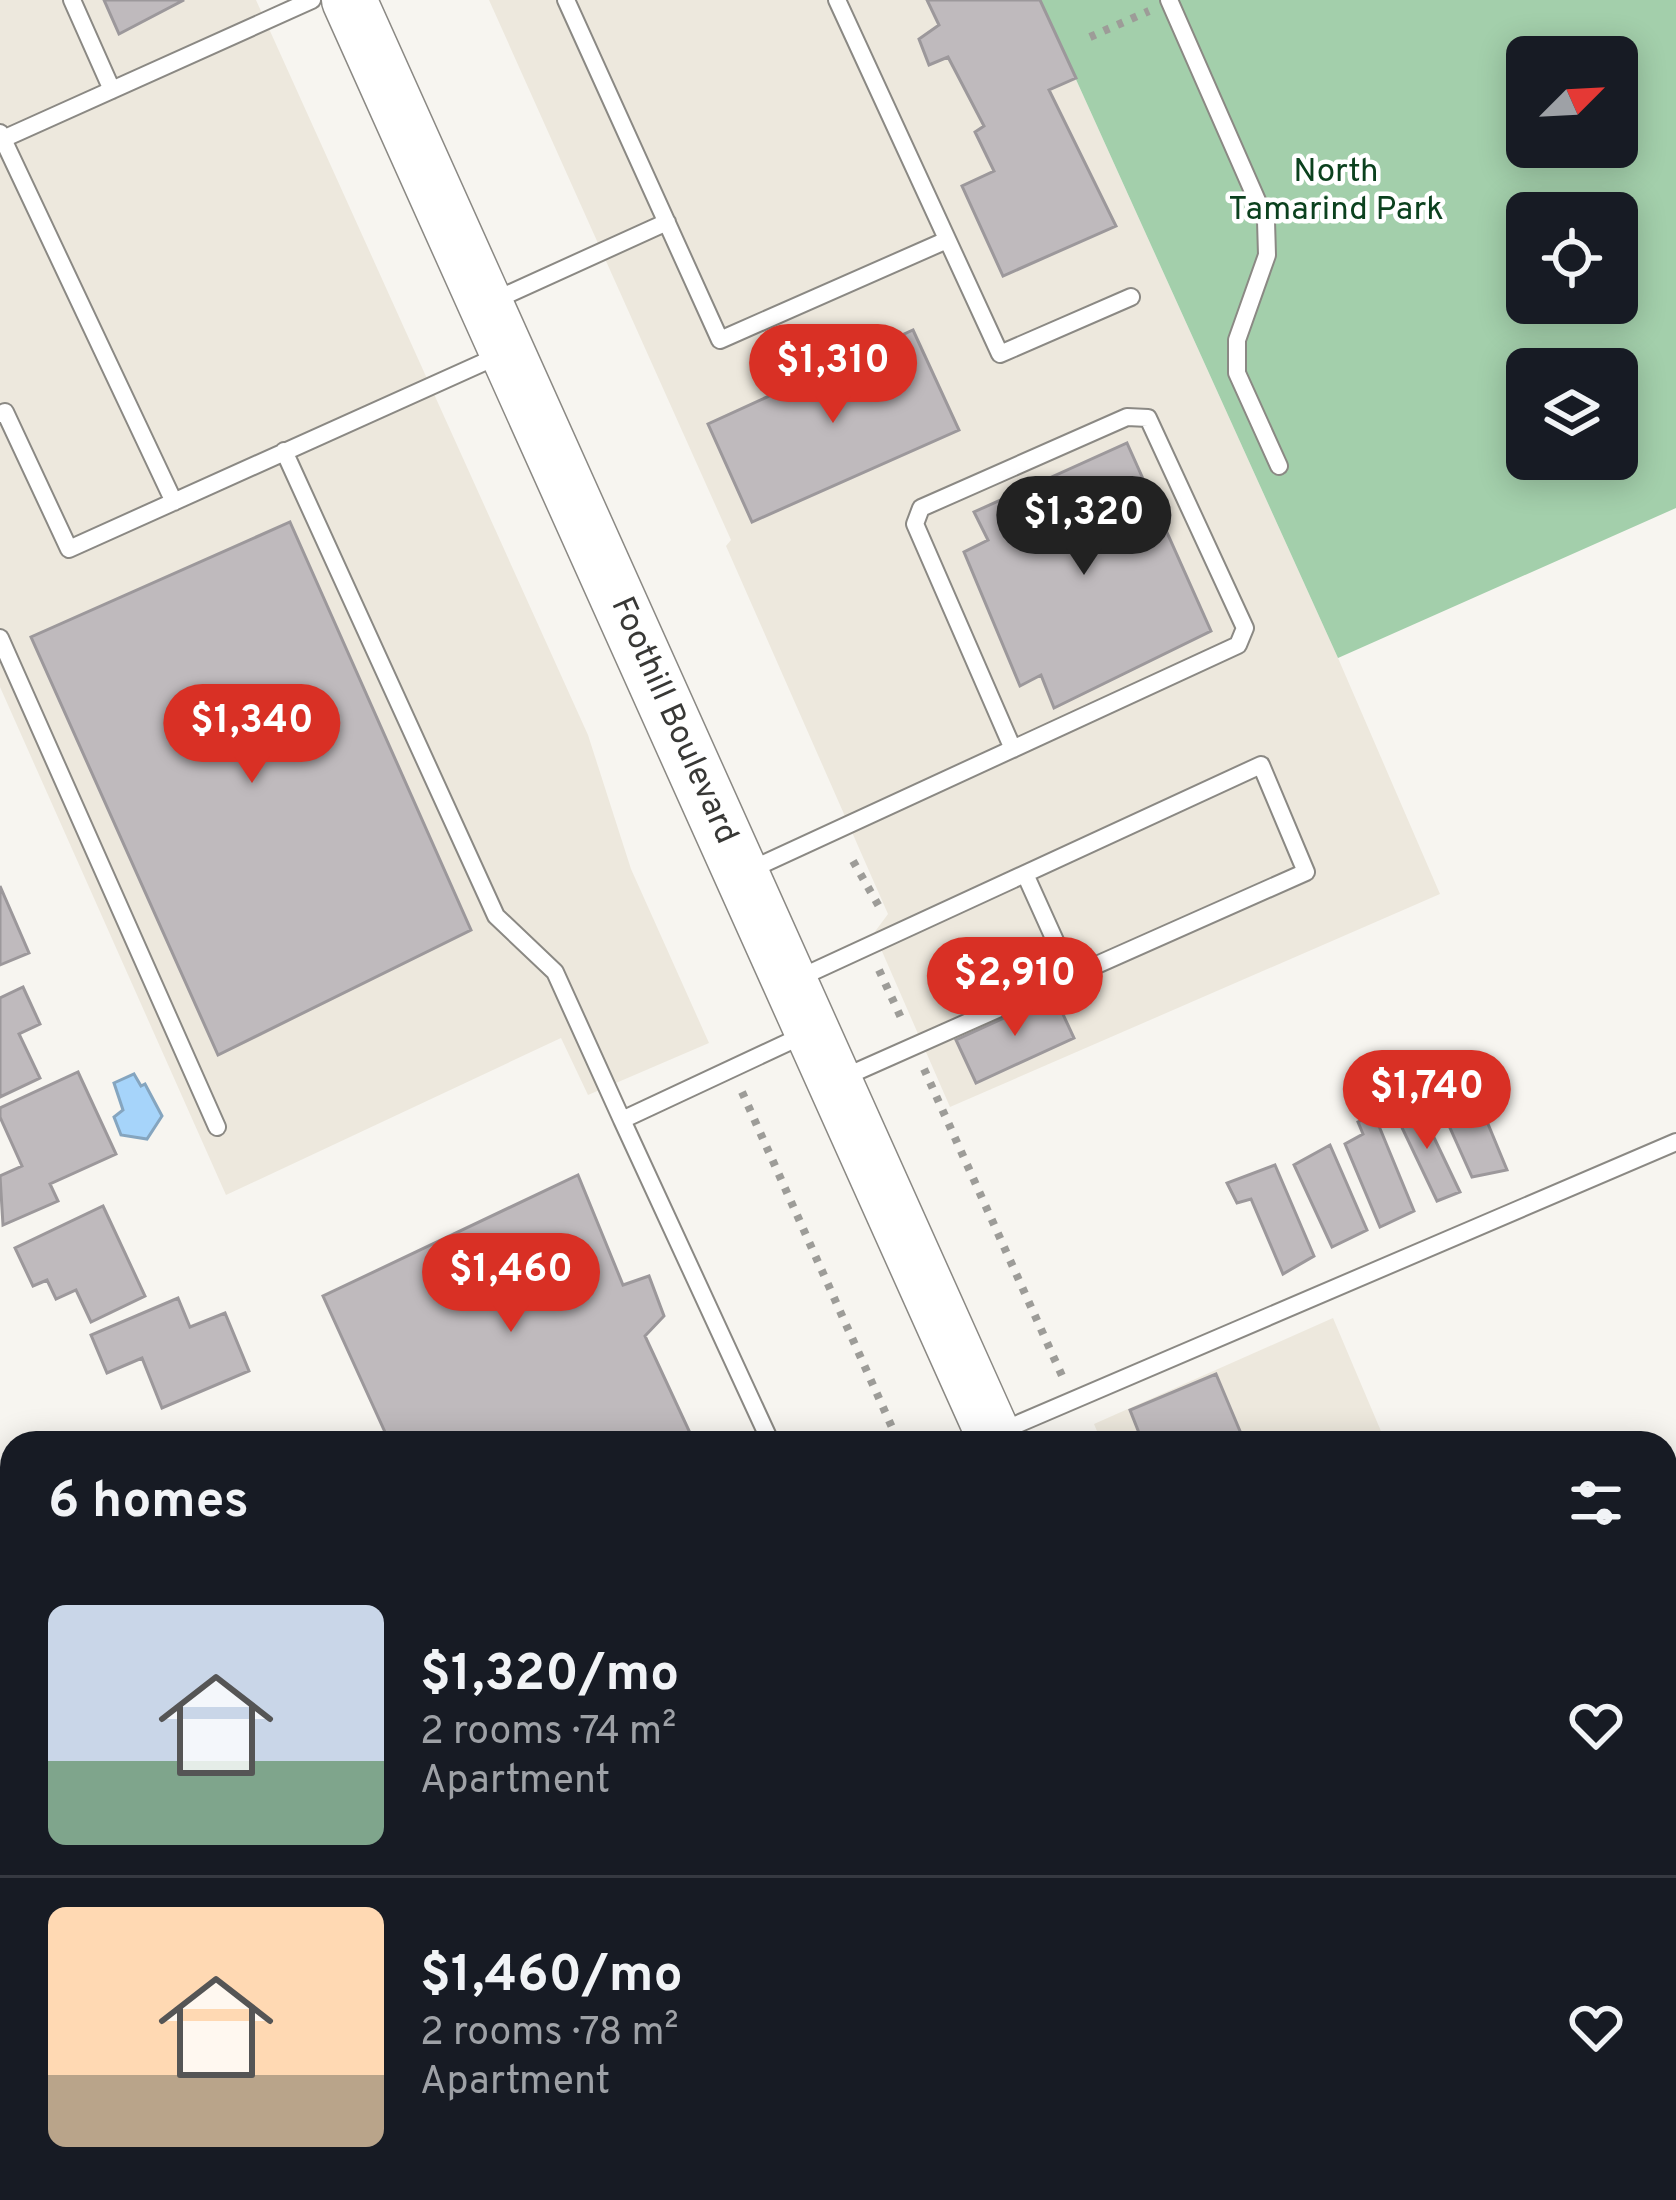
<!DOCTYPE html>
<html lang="en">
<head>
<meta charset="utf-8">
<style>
  :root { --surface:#171b24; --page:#20242c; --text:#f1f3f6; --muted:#9ea1a6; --line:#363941; --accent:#d93025 }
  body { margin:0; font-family:Overpass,sans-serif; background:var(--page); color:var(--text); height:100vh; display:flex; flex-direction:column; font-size:45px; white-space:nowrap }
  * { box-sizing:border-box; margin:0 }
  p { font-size:39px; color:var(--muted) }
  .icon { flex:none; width:66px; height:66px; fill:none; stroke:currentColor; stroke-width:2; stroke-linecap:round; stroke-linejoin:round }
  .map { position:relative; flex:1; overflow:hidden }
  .drawer { position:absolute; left:0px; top:1431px; width:1677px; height:771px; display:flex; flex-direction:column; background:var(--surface); border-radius:36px 36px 0 0; box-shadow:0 6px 30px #0003 }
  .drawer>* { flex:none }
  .needle { width:78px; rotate:66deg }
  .tools { position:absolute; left:1506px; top:36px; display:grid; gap:24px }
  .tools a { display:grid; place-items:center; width:132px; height:132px; border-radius:18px; background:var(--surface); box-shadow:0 6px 30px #0003; font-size:60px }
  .price { position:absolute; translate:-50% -102px; padding:0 27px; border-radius:42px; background:var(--accent); color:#fff; font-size:39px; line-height:78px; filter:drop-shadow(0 3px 6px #0008) }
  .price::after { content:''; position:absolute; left:50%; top:72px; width:36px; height:27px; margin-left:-18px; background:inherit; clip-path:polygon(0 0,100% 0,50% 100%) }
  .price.on { background:#222; color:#fff }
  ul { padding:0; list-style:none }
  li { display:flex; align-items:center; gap:36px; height:300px; padding:0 48px }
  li+li { border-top:3px solid var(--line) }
  li span { display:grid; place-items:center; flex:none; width:336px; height:240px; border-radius:18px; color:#555 }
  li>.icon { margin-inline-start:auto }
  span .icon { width:144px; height:144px; fill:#fffc; stroke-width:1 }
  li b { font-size:51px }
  h2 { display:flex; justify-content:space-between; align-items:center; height:144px; padding:0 48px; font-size:51px }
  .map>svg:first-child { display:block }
  .built { fill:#ede8dd }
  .green { fill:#a3cfab; fill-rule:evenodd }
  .water { fill:#a6d4fa; stroke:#85a5bf; stroke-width:3 }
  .building { fill:#bfbabd; stroke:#9c989b; stroke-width:3 }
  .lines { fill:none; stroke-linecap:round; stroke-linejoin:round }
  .service-casing { stroke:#8b8984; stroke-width:20 }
  .minor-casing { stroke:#8b8984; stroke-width:36 }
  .secondary-casing { stroke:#8b8984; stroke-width:51 }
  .primary-casing { stroke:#8b8984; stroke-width:57 }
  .path { stroke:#9d9c98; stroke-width:8; stroke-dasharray:6 9; stroke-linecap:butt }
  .service { stroke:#fff; stroke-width:16 }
  .minor { stroke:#fff; stroke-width:33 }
  .secondary { stroke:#fff; stroke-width:48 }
  .primary { stroke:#fff; stroke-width:54 }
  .labels { text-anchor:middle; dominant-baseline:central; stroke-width:9; stroke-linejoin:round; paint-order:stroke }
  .park-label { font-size:33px; fill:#0b411e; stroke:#fff }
  .street-label { font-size:33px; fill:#383836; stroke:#fff }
</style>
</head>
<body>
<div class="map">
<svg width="1676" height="2200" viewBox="0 0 1676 2200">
  <rect width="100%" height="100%" fill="#f7f5f0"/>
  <path class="built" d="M0,0h256l332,735 43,134 78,174 -121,52 -27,-57 -335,157 -226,-508z
    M489,0h551l298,658 102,236 -490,213 -76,-174 14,-19 -162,-368 5,-6z
    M1333,1318l53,125h-284l-8,-19z
    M1676,1911v186l-11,5v-186z
    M1062,2190h153l9,10h-184z"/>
  <path class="green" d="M1040,0h636v508l-338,150zM1527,57h90v90h-90zM1527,213h90v90h-90zM1527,369h90v90h-90z"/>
  <path class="water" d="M134,1074l7,12 4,-2 17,32 -15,23 -26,-4 -7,-18 9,-7 -9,-27z"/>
  <path class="building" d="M104,0h80l-65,34z
    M927,0h113l36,78 -27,12 67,136 -113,50 -41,-90 32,-15 -19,-39 9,-6 -36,-69 -19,8 -10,-26 20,-14z
    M913,330l46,100 -207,92 -44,-98z
    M1127,443l84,188 -157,77 -13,-33 -21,11 -56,-134 24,-12 -14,-28z
    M290,522l181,408 -253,125 -187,-418z
    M0,886l29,67 -29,12z
    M23,987l17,37 -21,10 21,44 -40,19v-99z
    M1054,995l20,43 -98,45 -20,-43z
    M78,1072l38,82 -66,30 8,17 -55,24 -3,-49 22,-10 -22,-49v-9z
    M1469,1078l38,92 -35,7 -30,-67 18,-8 -9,-18z
    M1417,1102l43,90 -23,9 -42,-88z
    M1374,1114l40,97 -34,16 -35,-83 18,-10 -5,-12z
    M1330,1145l37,85 -35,17 -38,-82z
    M1275,1165l39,91 -31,18 -32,-75 -14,4 -10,-20z
    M578,1175l45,110 26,-9 15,40 -19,20 46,99 -18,8h-283l-67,-147z
    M103,1206l42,90 -54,26 -15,-32 -20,9 -9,-19 -14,6 -18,-38z
    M178,1298l12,29 35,-14 24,58 -87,37 -20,-50 -35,15 -16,-38z
    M1216,1374l29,69h-102l-13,-33z
    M0,1756l12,4v81l-10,29z
    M12,1874v96l-12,5v-96z
    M1665,2035l11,26v19l-11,5z
    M443,2190h73l5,9 -74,1z
    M1108,2190l24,10h-49l22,-10z"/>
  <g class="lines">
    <g class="service-casing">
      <path id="service" d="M72,0l40,90
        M566,0l154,340 227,-100
        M837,0l163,354 131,-57
        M1169,0l97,221 1,34 -30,85v33l42,93
        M0,133l174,369
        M3,139l309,-139
        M493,301l174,-79
        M0,414l5,-2 64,137 431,-194
        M284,451l212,465 59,56 67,148 186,-87
        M0,638l217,489
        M748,871l490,-226 7,-17 -97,-210 -21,-1 -206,91 -6,16 98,225
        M1025,874l46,102
        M797,979l464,-214 45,107 -466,207
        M622,1120l149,323
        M999,1432l677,-290
        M707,2190l5,10
        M894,2190l1,10
        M1354,2200l19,-10"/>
    </g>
    <g class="minor-casing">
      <path id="minor" d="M330,2190l4,10"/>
    </g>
    <g class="secondary-casing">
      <path id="secondary" d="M1665,1821l11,-5
        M821,2200l22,-10"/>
    </g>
    <g class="primary-casing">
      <path id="primary" d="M349,0l648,1443
        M1334,2190l4,10"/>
    </g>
    <path class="path" d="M1090,37l59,-26
      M853,861l28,49
      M879,970l24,52
      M924,1069l139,309
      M742,1092l157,351
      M282,2190l4,10
      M395,2190l4,10
      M1448,2190v10
      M637,2200l22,-10"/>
    <use href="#service" class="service"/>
    <use href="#minor" class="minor"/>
    <use href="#secondary" class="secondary"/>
    <use href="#primary" class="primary"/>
  </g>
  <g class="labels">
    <g class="park-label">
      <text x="1336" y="173">North<tspan x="1336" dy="38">Tamarind Park</tspan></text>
    </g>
    <g class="street-label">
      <text transform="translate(673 721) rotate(66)">Foothill Boulevard</text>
    </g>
  </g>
</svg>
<div class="tools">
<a><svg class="needle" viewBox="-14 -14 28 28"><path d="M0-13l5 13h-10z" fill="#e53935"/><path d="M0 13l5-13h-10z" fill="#9ea1a6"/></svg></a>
<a><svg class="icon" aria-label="locate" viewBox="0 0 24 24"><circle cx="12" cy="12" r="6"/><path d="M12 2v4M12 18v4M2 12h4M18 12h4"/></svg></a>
<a><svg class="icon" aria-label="layers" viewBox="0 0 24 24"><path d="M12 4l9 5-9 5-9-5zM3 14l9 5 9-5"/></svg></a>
</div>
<b class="price" style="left:833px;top:426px">$1,310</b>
<b class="price on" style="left:1084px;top:578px">$1,320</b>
<b class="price" style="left:252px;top:786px">$1,340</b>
<b class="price" style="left:1015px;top:1039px">$2,910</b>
<b class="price" style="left:1427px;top:1152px">$1,740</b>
<b class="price" style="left:511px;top:1335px">$1,460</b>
<section class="drawer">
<h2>6 homes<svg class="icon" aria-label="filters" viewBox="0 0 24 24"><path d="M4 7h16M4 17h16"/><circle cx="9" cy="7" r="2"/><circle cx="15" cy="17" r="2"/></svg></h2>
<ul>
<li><span style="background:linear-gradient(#c9d6e8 65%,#7fa58c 0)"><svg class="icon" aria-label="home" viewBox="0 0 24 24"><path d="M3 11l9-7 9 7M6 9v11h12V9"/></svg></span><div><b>$1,320/mo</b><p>2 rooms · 74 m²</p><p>Apartment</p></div><svg class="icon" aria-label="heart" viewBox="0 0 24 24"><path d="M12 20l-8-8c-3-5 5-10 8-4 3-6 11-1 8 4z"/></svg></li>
<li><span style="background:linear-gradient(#ffd9b3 70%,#b9a48a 0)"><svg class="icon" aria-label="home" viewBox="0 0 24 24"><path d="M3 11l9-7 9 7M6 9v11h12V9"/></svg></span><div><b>$1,460/mo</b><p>2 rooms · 78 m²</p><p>Apartment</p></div><svg class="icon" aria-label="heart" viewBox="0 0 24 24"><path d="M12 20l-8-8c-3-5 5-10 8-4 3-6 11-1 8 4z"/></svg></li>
</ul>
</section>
</div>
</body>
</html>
